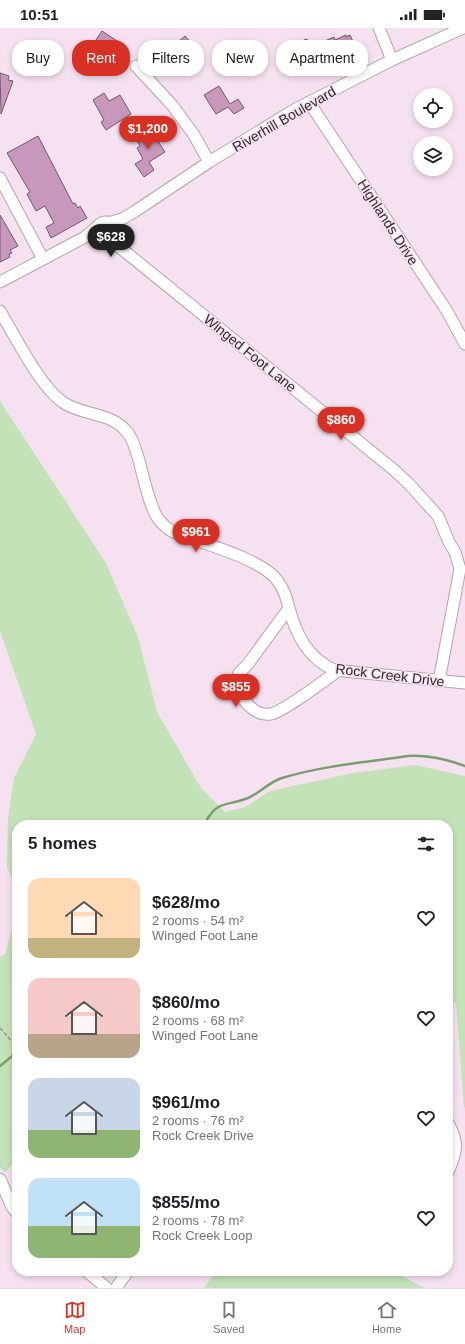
<!DOCTYPE html>
<html lang="en">
<head>
<meta charset="utf-8">
<style>
  :root { --surface:#fff; --page:#f2f2f2; --text:#202124; --muted:#757577; --line:#e0e0e0; --accent:#d93025 }
  body { margin:0; font-family:Arial,sans-serif; background:var(--page); color:var(--text); height:100vh; display:flex; flex-direction:column; font-size:15px; white-space:nowrap }
  * { box-sizing:border-box; margin:0 }
  p { font-size:13px; color:var(--muted) }
  .icon { flex:none; width:22px; height:22px; fill:none; stroke:currentColor; stroke-width:2; stroke-linecap:round; stroke-linejoin:round }
  .map { position:relative; flex:1; overflow:hidden }
  .panel { position:absolute; left:12px; top:792px; width:441px; height:456px; display:flex; flex-direction:column; background:var(--surface); border-radius:16px; box-shadow:0 2px 6px #0003 }
  .panel>* { flex:none }
  .guide { position:absolute; left:12px; top:12px; width:441px; height:36px; display:flex; gap:8px }
  .buttons { position:absolute; left:413px; top:60px; display:grid; gap:8px }
  .buttons a { display:grid; place-items:center; width:40px; height:40px; border-radius:50%; background:var(--surface); box-shadow:0 2px 6px #0003; font-size:20px }
  .price { position:absolute; translate:-50% -34px; padding:0 9px; border-radius:14px; background:var(--accent); color:#fff; font-size:13px; line-height:26px; filter:drop-shadow(0 1px 2px #0008) }
  .price::after { content:''; position:absolute; left:50%; top:24px; width:12px; height:9px; margin-left:-6px; background:inherit; clip-path:polygon(0 0,100% 0,50% 100%) }
  .price.on { background:#222; color:#fff }
  ul { padding:0; list-style:none }
  li { display:flex; align-items:center; gap:12px; height:100px; padding:0 16px }
  li span { display:grid; place-items:center; flex:none; width:112px; height:80px; border-radius:12px; color:#555 }
  li>.icon { margin-inline-start:auto }
  span .icon { width:48px; height:48px; fill:#fffc; stroke-width:1 }
  li b { font-size:17px }
  h2 { display:flex; justify-content:space-between; align-items:center; height:48px; padding:0 16px; font-size:17px }
  .chip { padding:0 14px; border-radius:16px; background:var(--surface); box-shadow:0 2px 6px #0003; font-size:14px; line-height:36px }
  .chip.on { background:var(--accent); color:#fff }
  .status { display:flex; justify-content:space-between; align-items:center; height:28px; padding:0 20px; background:var(--surface); direction:ltr }
  .status svg { height:11px; fill:currentColor }
  .tab-bar { display:flex; justify-content:space-around; align-items:center; height:56px; border-top:1px solid var(--line); background:var(--surface); font-size:11px; color:var(--muted) }
  .tab-bar a { display:grid; justify-items:center; gap:2px }
  .tab-bar .on { color:var(--accent) }
  .map>svg:first-child { display:block }
  .green { fill:#c3e2b8 }
  .lines { fill:none; stroke-linecap:round; stroke-linejoin:round }
  .stream { stroke:#7c9d70; stroke-width:2.5 }
  .building { fill:#c898bc; stroke:#6d5b68 }
  .minor-casing { stroke:#b6a2b0; stroke-width:13 }
  .path { stroke:#9f919b; stroke-width:1.5; stroke-dasharray:4 2; stroke-linecap:butt }
  .minor { stroke:#fff; stroke-width:11 }
  .labels { text-anchor:middle; dominant-baseline:central; stroke-width:3; stroke-linejoin:round; paint-order:stroke }
  .street-label { font-size:14px; fill:#322b30; stroke:#f6e1f0 }
</style>
</head>
<body>
<div class="status"><b>10:51</b><svg viewBox="0 0 49 12"><path d="M0 12V9h3v3zM5 12V6h3v6zM10 12V3h3v9zM15 12V0h3v12zM26 1h20v11H26zM47 4h2v5h-2z"/></svg></div>
<div class="map">
<svg width="465" height="1260" viewBox="0 0 465 1260">
  <rect width="100%" height="100%" fill="#f6e1f0"/>
  <path class="green" d="M0,373l106,162 32,74 19,75 44,76 24,24 20,-5 25,-16 83,-18 62,-8 50,11v332l-1,-1 -8,-104 -8,-3v-175h-431v60l-10,-17 1,-50 6,-40 22,-44 -36,-103z
    M17,883v247l-12,15 -5,-6v-210l5,-3z
    M216,1243h186l1,6 22,11h-221z"/>
  <g class="lines">
    <path class="stream" d="M204,797c13,-26 22,-18 44,-27 12,-5 21,-16 34,-20 39,-12 85,-16 126,-22 20,-1 38,3 57,10
      M0,1038l17,-14"/>
  </g>
  <path class="building" d="M102,3l15,10 -23,31 -13,-10z
    M346,7v2l4,-2 5,11 -36,18 -3,6 -10,-4 3,-9 -10,-4 6,-14 13,5 16,-7 1,3z
    M185,8l7,8 2,-2 7,8 -9,8 6,8 -11,9 -11,-13 -2,1 -10,-9z
    M0,45l9,3 -1,4 5,1 -12,33z
    M219,58l11,18 8,-5 6,9 -10,6 -6,-7 -12,7 -12,-19z
    M104,65l5,8 11,-6 11,19 -25,16 -5,-8 3,-2 -11,-20z
    M148,98l17,26 -16,10 5,8 -10,7 -9,-13 8,-5 -6,-11 3,-2 -6,-11z
    M38,108l35,68 2,-1 3,5 2,-2 7,12 -36,20 -5,-11 8,-4 -9,-17 -9,5 -9,-17 3,-2 -23,-39z
    M0,187l18,31 -8,4 2,3 -3,1 1,3 -10,5z"/>
  <g class="lines">
    <g class="minor-casing">
      <path id="minor" d="M379,0l13,32
        M136,38l36,39 22,30 15,27
        M309,74l138,209 18,33
        M0,150l43,81
        M96 204a10 10 0 1 1 20 0a10 10 0 1 1-20 0Z
        M108,195l14,-4 12,-7 75,-50 85,-52 98,-50 71,-32
        M115,209l4,10 9,7 266,216 15,14 29,32 11,26 6,10 5,17 -21,112
        M0,254l85,-45 13,-11
        M0,283c15,25 40,76 64,92 20,13 47,9 63,29 6,6 8,17 11,25 5,17 11,50 21,63 4,5 9,9 14,12 28,11 87,26 104,48 7,9 9,17 12,28 7,27 19,50 45,62l131,13
        M289,580l-41,56 -9,9 -3,11c4,14 18,33 35,30 14,-3 54,-34 68,-44
        M448,1095c11,19 9,29 0,49
        M0,1151l12,28 5,6
        M86,1243l21,17
        M116,1260l12,-17"/>
    </g>
    <path class="path" d="M0,1000l17,19"/>
    <use href="#minor" class="minor"/>
  </g>
  <g class="labels">
    <g class="street-label">
      <text transform="translate(284 91) rotate(-30)">Riverhill Boulevard</text>
      <text transform="translate(388 194) rotate(57)">Highlands Drive</text>
      <text transform="translate(250 325) rotate(39)">Winged Foot Lane</text>
      <text transform="translate(390 647) rotate(7)">Rock Creek Drive</text>
    </g>
  </g>
</svg>
<div class="buttons">
<a><svg class="icon" aria-label="locate" viewBox="0 0 24 24"><circle cx="12" cy="12" r="6"/><path d="M12 2v4M12 18v4M2 12h4M18 12h4"/></svg></a>
<a><svg class="icon" aria-label="layers" viewBox="0 0 24 24"><path d="M12 4l9 5-9 5-9-5zM3 14l9 5 9-5"/></svg></a>
</div>
<b class="price" style="left:148px;top:122px">$1,200</b>
<b class="price on" style="left:111px;top:230px">$628</b>
<b class="price" style="left:341px;top:413px">$860</b>
<b class="price" style="left:196px;top:525px">$961</b>
<b class="price" style="left:236px;top:680px">$855</b>
<div class="guide">
<a class="chip">Buy</a>
<a class="chip on">Rent</a>
<a class="chip">Filters</a>
<a class="chip">New</a>
<a class="chip">Apartment</a>
</div>
<section class="panel">
<h2>5 homes<svg class="icon" aria-label="filters" viewBox="0 0 24 24"><path d="M4 7h16M4 17h16"/><circle cx="9" cy="7" r="2"/><circle cx="15" cy="17" r="2"/></svg></h2>
<ul>
<li><span style="background:linear-gradient(#ffd9b3 75%,#c2b280 0)"><svg class="icon" aria-label="home" viewBox="0 0 24 24"><path d="M3 11l9-7 9 7M6 9v11h12V9"/></svg></span><div><b>$628/mo</b><p>2 rooms · 54 m²</p><p>Winged Foot Lane</p></div><svg class="icon" aria-label="heart" viewBox="0 0 24 24"><path d="M12 20l-8-8c-3-5 5-10 8-4 3-6 11-1 8 4z"/></svg></li>
<li><span style="background:linear-gradient(#f6c9c9 70%,#b9a48a 0)"><svg class="icon" aria-label="home" viewBox="0 0 24 24"><path d="M3 11l9-7 9 7M6 9v11h12V9"/></svg></span><div><b>$860/mo</b><p>2 rooms · 68 m²</p><p>Winged Foot Lane</p></div><svg class="icon" aria-label="heart" viewBox="0 0 24 24"><path d="M12 20l-8-8c-3-5 5-10 8-4 3-6 11-1 8 4z"/></svg></li>
<li><span style="background:linear-gradient(#c9d6e8 65%,#8fb573 0)"><svg class="icon" aria-label="home" viewBox="0 0 24 24"><path d="M3 11l9-7 9 7M6 9v11h12V9"/></svg></span><div><b>$961/mo</b><p>2 rooms · 76 m²</p><p>Rock Creek Drive</p></div><svg class="icon" aria-label="heart" viewBox="0 0 24 24"><path d="M12 20l-8-8c-3-5 5-10 8-4 3-6 11-1 8 4z"/></svg></li>
<li><span style="background:linear-gradient(#bfe0f5 60%,#8fb573 0)"><svg class="icon" aria-label="home" viewBox="0 0 24 24"><path d="M3 11l9-7 9 7M6 9v11h12V9"/></svg></span><div><b>$855/mo</b><p>2 rooms · 78 m²</p><p>Rock Creek Loop</p></div><svg class="icon" aria-label="heart" viewBox="0 0 24 24"><path d="M12 20l-8-8c-3-5 5-10 8-4 3-6 11-1 8 4z"/></svg></li>
</ul>
</section>
</div>
<nav class="tab-bar">
<a class="on"><svg class="icon" aria-label="map" viewBox="0 0 24 24"><path d="M3 6l6-2 6 2 6-2v14l-6 2-6-2-6 2zM9 4v14M15 6v14"/></svg>Map</a>
<a><svg class="icon" aria-label="saved" viewBox="0 0 24 24"><path d="M7 4h10v16l-5-4-5 4z"/></svg>Saved</a>
<a><svg class="icon" aria-label="home" viewBox="0 0 24 24"><path d="M3 11l9-7 9 7M6 9v11h12V9"/></svg>Home</a>
</nav>
</body>
</html>
